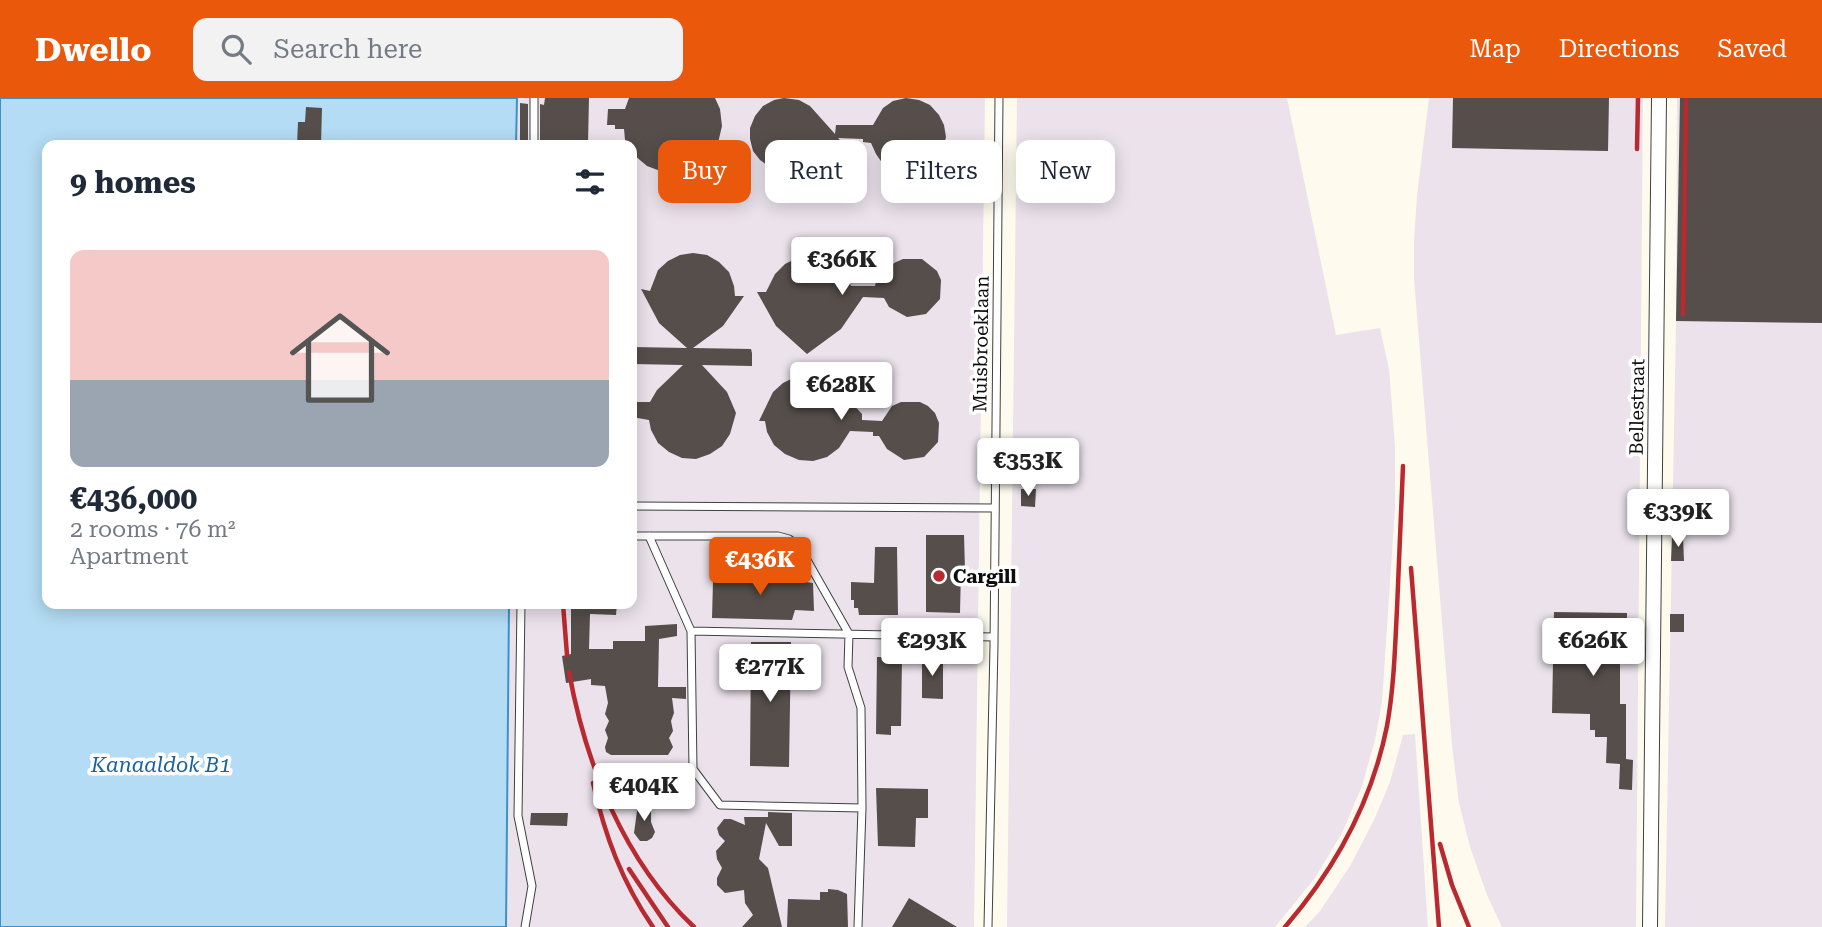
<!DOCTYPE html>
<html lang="en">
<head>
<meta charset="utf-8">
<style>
  :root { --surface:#fff; --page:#f2f2f3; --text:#1f2937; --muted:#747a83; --line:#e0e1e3; --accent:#ea580c }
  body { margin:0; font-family:"Roboto Serif",serif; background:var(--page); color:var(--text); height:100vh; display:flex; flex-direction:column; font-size:26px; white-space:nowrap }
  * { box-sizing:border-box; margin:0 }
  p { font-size:23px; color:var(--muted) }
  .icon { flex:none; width:38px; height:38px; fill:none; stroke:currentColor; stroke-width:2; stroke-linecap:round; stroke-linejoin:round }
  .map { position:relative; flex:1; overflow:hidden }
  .sheet { position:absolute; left:42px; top:42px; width:595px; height:469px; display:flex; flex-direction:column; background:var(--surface); border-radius:14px; box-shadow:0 4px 18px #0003 }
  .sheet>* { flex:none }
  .hud { position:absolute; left:658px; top:42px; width:665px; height:63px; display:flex; gap:14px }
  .price { position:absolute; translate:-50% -60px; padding:0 16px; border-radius:7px; background:#fff; color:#222; font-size:23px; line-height:46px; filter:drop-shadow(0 2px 4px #0008) }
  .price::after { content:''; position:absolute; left:50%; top:42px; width:21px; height:16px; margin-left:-10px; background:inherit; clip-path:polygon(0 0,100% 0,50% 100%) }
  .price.current { background:var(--accent); color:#fff }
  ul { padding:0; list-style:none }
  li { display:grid; align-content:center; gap:14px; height:371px; padding:0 28px }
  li+li { border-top:2px solid var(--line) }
  li span { display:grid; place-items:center; height:217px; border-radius:14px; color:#555 }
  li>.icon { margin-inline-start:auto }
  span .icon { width:126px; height:126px; fill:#fffc; stroke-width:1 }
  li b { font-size:30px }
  h2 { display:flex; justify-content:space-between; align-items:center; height:84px; padding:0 28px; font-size:30px }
  .tag { padding:0 24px; border-radius:14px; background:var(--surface); box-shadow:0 4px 18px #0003; font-size:24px; line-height:63px }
  .tag.current { background:var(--accent); color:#fff }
  header { display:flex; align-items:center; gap:42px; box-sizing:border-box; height:98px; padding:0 35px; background:var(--accent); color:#fff }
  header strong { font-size:33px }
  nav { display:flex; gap:38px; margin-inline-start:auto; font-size:24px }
  .search { width:490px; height:63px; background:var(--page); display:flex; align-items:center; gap:18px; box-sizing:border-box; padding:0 24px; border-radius:14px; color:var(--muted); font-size:26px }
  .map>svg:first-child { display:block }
  .industrial { fill:#ebe2ec }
  .water { fill:#b4dcf4; stroke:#3d91c9; stroke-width:2 }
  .building { fill:#554e4a }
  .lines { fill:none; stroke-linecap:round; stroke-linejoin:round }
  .lane-casing { stroke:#404040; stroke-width:9 }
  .street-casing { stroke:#404040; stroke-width:16 }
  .lane { stroke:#fff; stroke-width:7 }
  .street { stroke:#fff; stroke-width:14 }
  .rail { stroke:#b92930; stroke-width:4.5 }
  .poi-dot { fill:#b92930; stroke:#fff; stroke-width:2.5 }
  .labels { text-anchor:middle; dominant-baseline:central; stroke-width:7; stroke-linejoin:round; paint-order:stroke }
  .street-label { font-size:19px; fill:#0d0d0d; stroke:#fff }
  .poi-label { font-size:19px; font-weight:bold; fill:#0d0d0d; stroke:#fff; text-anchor:start }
  .water-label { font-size:21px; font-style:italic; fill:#1a639b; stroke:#fff }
</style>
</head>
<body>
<header>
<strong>Dwello</strong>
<div class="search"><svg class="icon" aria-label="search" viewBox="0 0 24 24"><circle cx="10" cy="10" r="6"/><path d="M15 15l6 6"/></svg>Search here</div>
<nav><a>Map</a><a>Directions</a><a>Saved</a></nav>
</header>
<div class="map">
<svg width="1822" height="829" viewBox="0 0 1822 829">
  <rect width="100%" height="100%" fill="#fefbee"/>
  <path class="industrial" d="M517,0h468l-11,829h-468l3,-323h123v-459h-116z
    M1017,0h270l49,237 44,-7 9,41 6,77v62l-13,194 -7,38 -13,46 -20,47 -27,45 -40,49h-268z
    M1429,0h214l-7,829h-134l-15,-32 -17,-48 -11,-44 -7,-58 -38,-466v-38l3,-46z
    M1677,0h145v829h-157l11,-606z
    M1415,636l13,193h-123l15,-16 30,-45 24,-46 16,-38 13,-47z"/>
  <path class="water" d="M0,0h517l-1,47h-469v459h462l-3,323h-506z"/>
  <path class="building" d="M545,0h44l-1,45 -12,2h-36v-41l4,1z
    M629,0h86l5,11 2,17 -4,17 -10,14 -11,9 -16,6h-18l-16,-6 -13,-11 -2,-10h-4l-3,-5 -1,-11h-9v-4h-8l1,-16h17z
    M784,0l15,2 11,6 25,28 1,-9h37l10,-17 10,-7 13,-3 13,2 11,5 9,10 5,10 2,12 -3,12 -6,11 -9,8 -11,4 -12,1 -12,-3 -10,-6 -7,-10 -5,-11 -8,-1v-3l-25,-1 3,3 -19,2 -8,16 -9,8 -12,4h-12l-11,-4 -10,-7 -7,-9 -3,-12v-11l5,-12 8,-10 11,-6z
    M1453,0h156l-1,53 -156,-3z
    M1680,0h142v225l-146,-2z
    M520,5l8,1v41h-8z
    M306,9l16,1 -1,37h-24l1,-23h7z
    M693,155l14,2 12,7 10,10 5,14 1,10h9l-21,30 -30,22 58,1 1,4v13l-50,-1 25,27 9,21 -6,21 -8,12 -12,8 -14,5 -14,-1 -13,-6 -11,-9 -7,-13 -2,-10 -17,-3v-15h18l7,-12 26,-25 -51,-1v-17l55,1 -28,-25 -18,-34 9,2 8,-21 10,-9 12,-6z
    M811,158l13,3 12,6 10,11 5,10h24l1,-4h6l6,-12 6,-7 9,-4h19l15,12 4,9 -1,19 -14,15 -19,3 -18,-10 -5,-9 -21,-1 -22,32 -34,25 -31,-28 -19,-34h9l9,-18 10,-10 12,-6z
    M809,272l25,14 28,30v6l20,1 10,-15 9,-4h19l8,4 7,7 4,10 -1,19 -14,15 -20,3 -17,-11 -8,-13h-6v-4l-23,-1 -11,17 -12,9 -14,4 -14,-1 -14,-6 -11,-9 -7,-13 -2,-11h-6l14,-29 10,-9z
    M1021,391h15l-1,18 -14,-1z
    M926,437h38l1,35h-4l-1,43 -34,-1z
    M1672,438h11l1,25h-13z
    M875,449h22l1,68h-39l-1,-7h-4v-8h-3v-18l23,1z
    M725,475h39l-1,3 50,7 1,28 -19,-1 -3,10 -80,-2 1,-37 12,1z
    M571,506h46l-1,11 -26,-1 -1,35h24v-8h32v-15l32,-2v12l-18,3 -1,48h28v12l-14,-1 2,15 -3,8 2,10 -4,7 4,9 -5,8h-57l-5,-3 -1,-5 3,-9 -3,-8 4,-9 -4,-7 3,-11 -3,-17 -14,-1v-6l-25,4 -4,-27 9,-2z
    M1554,514l73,1v40h-7v51h6v55l7,1 -1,30 -13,-1 1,-25 -14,-1 1,-26h-12v-7h-5v-16l-38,-1z
    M1670,516h14v18h-14z
    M751,544h40l-2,125 -39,-1z
    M877,559h25l-1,69h-10v9l-15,-1z
    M922,559l21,1v41l-21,-1z
    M876,690l52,1v29h-12l-1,29 -37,-1z
    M638,706h13v18l4,10 -3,6 -5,3h-7l-6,-8z
    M768,714l24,1v33h-13l-13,-23 -7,36 9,9 14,59h-40l11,-12 -8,-12 -1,-13 -19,3 -8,-8v-7l5,-10 -5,-9 -1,-8 9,-10 -6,-6 -2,-7 7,-9h7l14,6 -1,-8h24z
    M531,715h37l-1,13 -37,-1z
    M828,791l10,1 9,4 1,33h-61l1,-28 32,1v-8h8z
    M909,800l48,29h-65z"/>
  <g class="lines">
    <g class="lane-casing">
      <path id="lane" d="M534,47v-47
        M632,408l363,2
        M632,438h146l11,3 10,7 50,88 -1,33 13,41 1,100 -4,119
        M649,438l42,95 2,138 27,36 142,3
        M521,506l-3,212 14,70 -7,41
        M691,533l303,6
        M988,829l6,-282 5,-547"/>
    </g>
    <g class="street-casing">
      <path id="street" d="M1650,829l9,-829"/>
    </g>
    <use href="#lane" class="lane"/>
    <use href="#street" class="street"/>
    <path class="rail" d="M1637,51l1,-51
      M1683,216l3,-216
      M1411,470l28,359
      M563,506l4,51
      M569,574c17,93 55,189 125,255
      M593,685c12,53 29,99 60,144
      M1440,746l12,41 17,42
      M629,771l39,58
      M1285,829c50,-58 87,-126 102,-201 7,-39 8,-78 10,-117 2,-47 4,-95 6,-143"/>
  </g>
  <circle class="poi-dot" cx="939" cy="478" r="7"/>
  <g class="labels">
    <g class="street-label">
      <text transform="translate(981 246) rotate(-89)">Muisbroeklaan</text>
      <text transform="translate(1637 309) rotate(-89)">Bellestraat</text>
    </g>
    <g class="poi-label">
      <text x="953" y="478">Cargill</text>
    </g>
    <g class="water-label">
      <text x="161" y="667">Kanaaldok B1</text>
    </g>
  </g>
</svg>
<b class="price" style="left:842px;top:199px">€366K</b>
<b class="price" style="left:841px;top:324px">€628K</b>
<b class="price" style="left:1028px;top:400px">€353K</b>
<b class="price" style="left:1678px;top:451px">€339K</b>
<b class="price current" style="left:760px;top:499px">€436K</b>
<b class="price" style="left:932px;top:580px">€293K</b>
<b class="price" style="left:1593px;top:580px">€626K</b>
<b class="price" style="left:770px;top:606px">€277K</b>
<b class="price" style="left:644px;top:725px">€404K</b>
<div class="hud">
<a class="tag current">Buy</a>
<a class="tag">Rent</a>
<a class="tag">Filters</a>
<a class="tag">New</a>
</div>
<section class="sheet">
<h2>9 homes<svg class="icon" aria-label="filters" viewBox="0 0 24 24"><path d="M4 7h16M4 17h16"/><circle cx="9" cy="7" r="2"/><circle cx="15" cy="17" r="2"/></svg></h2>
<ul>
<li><span style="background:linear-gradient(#f6c9c9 60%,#9aa5b1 0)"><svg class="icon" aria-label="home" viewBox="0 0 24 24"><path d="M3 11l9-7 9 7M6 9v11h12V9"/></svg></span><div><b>€436,000</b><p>2 rooms · 76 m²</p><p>Apartment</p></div></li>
</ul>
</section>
</div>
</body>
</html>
